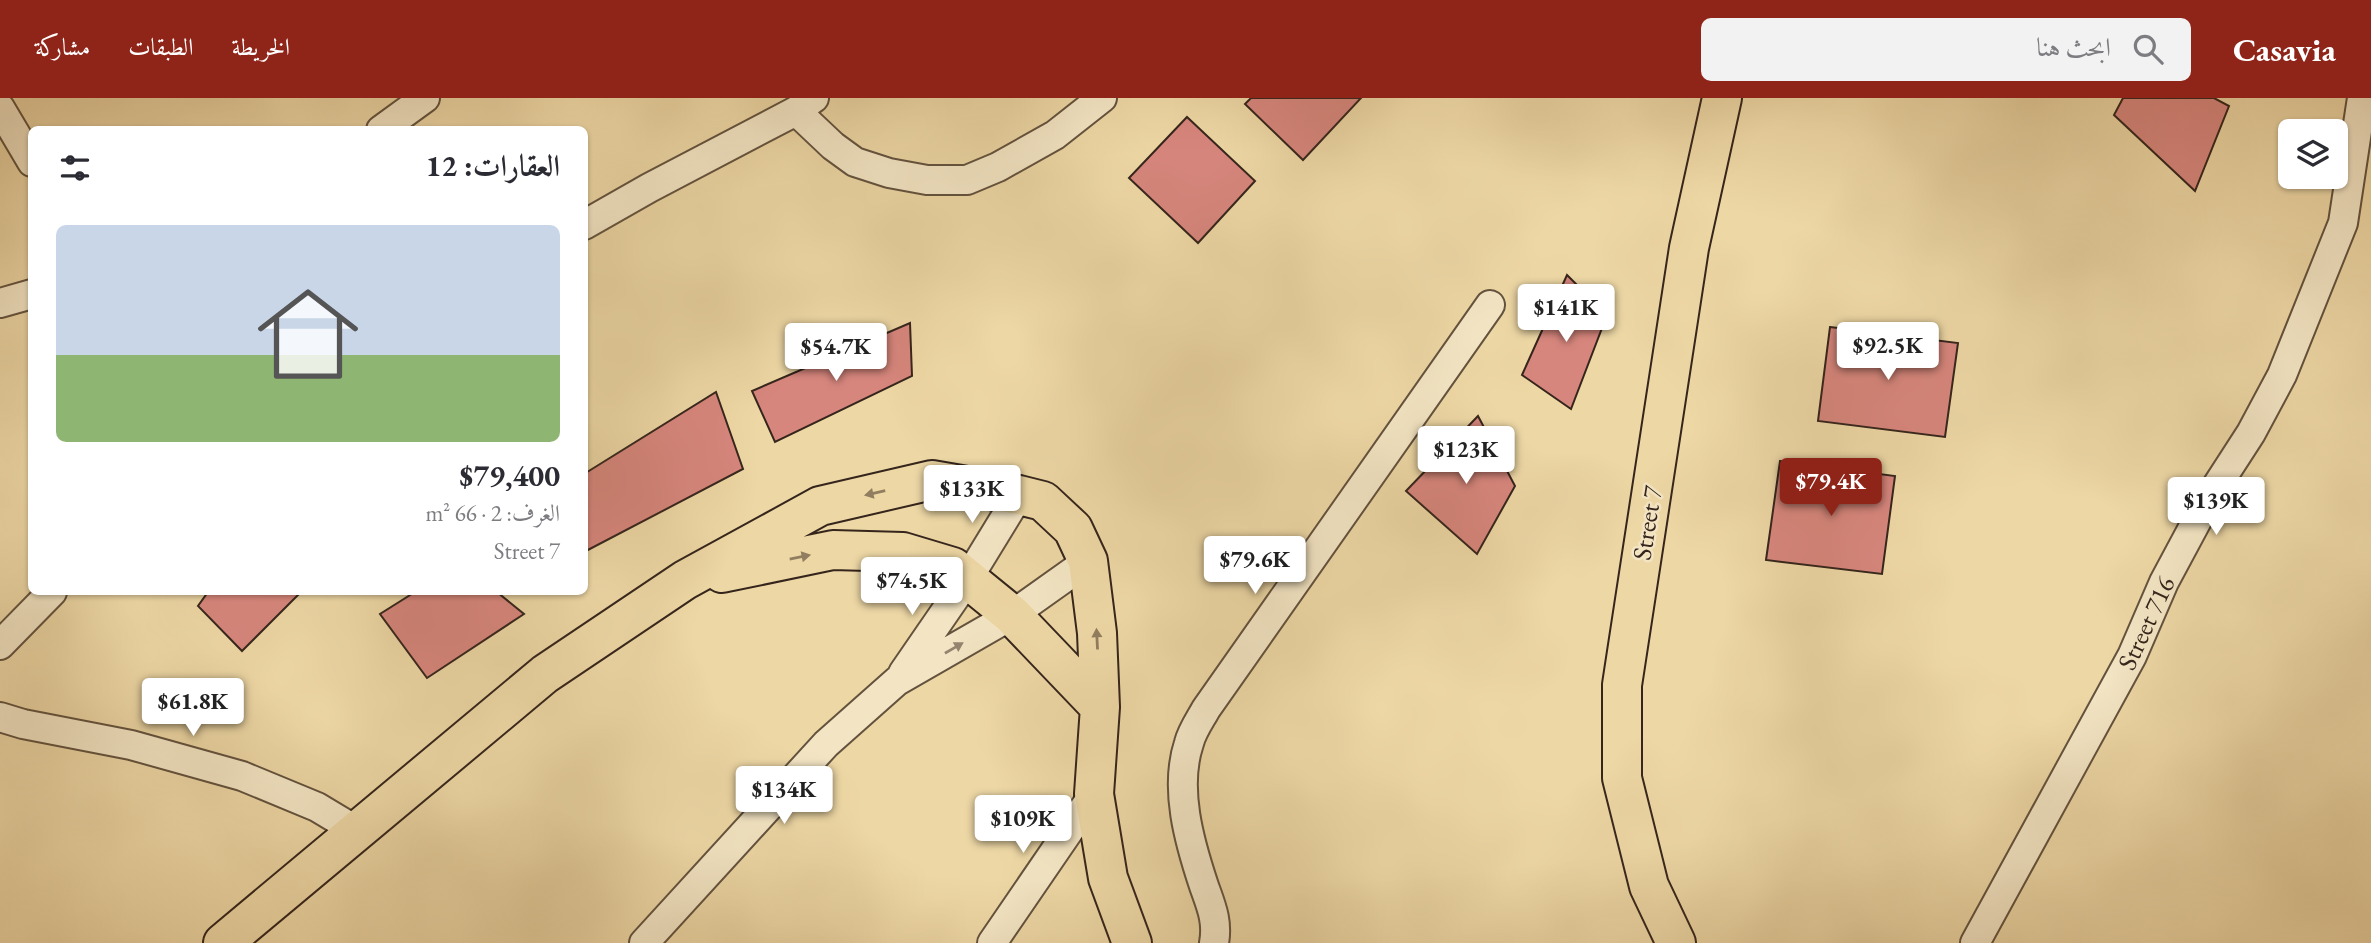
<!DOCTYPE html>
<html lang="ar">
<head>
<meta charset="utf-8">
<style>
  :root { --surface:#fff; --page:#f2f2f3; --text:#2b2b33; --muted:#7c7c81; --accent:#8f2418 }
  body { margin:0; font-family:"EB Garamond",Amiri,serif; background:var(--page); color:var(--text); direction:rtl; height:100vh; display:flex; flex-direction:column; font-size:26px; white-space:nowrap }
  * { box-sizing:border-box; margin:0 }
  p { font-size:23px; color:var(--muted) }
  .icon { flex:none; width:38px; height:38px; fill:none; stroke:currentColor; stroke-width:2; stroke-linecap:round; stroke-linejoin:round }
  .map { position:relative; flex:1; overflow:hidden; direction:ltr }
  .side { position:absolute; left:28px; top:28px; width:560px; height:469px; display:flex; flex-direction:column; background:var(--surface); border-radius:10px; box-shadow:0 2px 5px #0004; direction:rtl }
  .side>* { flex:none }
  .tools { position:absolute; left:2278px; top:21px; display:grid; gap:14px }
  .tools a { display:grid; place-items:center; width:70px; height:70px; border-radius:10px; background:var(--surface); box-shadow:0 2px 5px #0004; font-size:35px }
  .price { position:absolute; translate:-50% -60px; padding:0 16px; border-radius:7px; background:#fff; color:#222; font-size:23px; line-height:46px; filter:drop-shadow(0 2px 4px #0008) }
  .price::after { content:''; position:absolute; left:50%; top:42px; width:21px; height:16px; margin-left:-10px; background:inherit; clip-path:polygon(0 0,100% 0,50% 100%) }
  .price.selected { background:var(--accent); color:#fff }
  ul { padding:0; list-style:none }
  li { display:grid; align-content:center; gap:14px; height:371px; padding:0 28px }
  li span { display:grid; place-items:center; height:217px; border-radius:10px; color:#555 }
  li>.icon { margin-inline-start:auto }
  span .icon { width:126px; height:126px; fill:#fffc; stroke-width:1 }
  li b { font-size:30px }
  h2 { display:flex; justify-content:space-between; align-items:center; height:84px; padding:0 28px; font-size:30px }
  header { display:flex; align-items:center; gap:42px; box-sizing:border-box; height:98px; padding:0 35px; background:var(--accent); color:#fff }
  header strong { font-size:33px }
  nav { display:flex; gap:38px; margin-inline-start:auto; font-size:24px }
  .search { width:490px; height:63px; background:var(--page); display:flex; align-items:center; gap:18px; box-sizing:border-box; padding:0 24px; border-radius:10px; color:var(--muted); font-size:26px }
  .map>svg:first-child { display:block }
  .building { fill:#d7867d; stroke:#35251c; stroke-width:2 }
  .lines { fill:none; stroke-linecap:round; stroke-linejoin:round }
  .minor-casing { stroke:#63523e; stroke-width:32 }
  .primary-casing { stroke:#35251c; stroke-width:42 }
  .minor { stroke:#f3e5c4; stroke-width:28 }
  .primary { stroke:#edd7a5; stroke-width:38 }
  .oneway { fill:#917e60 }
  .oneway2 { fill:#948570 }
  .labels { text-anchor:middle; dominant-baseline:central; stroke-width:5; stroke-linejoin:round; paint-order:stroke }
  .street-label { font-size:26px; fill:#35251c; stroke:#f3e5c4 }
</style>
</head>
<body>
<header>
<strong>Casavia</strong>
<div class="search"><svg class="icon" aria-label="search" viewBox="0 0 24 24"><circle cx="10" cy="10" r="6"/><path d="M15 15l6 6"/></svg>ابحث هنا</div>
<nav><a>الخريطة</a><a>الطبقات</a><a>مشاركة</a></nav>
</header>
<div class="map">
<svg width="2371" height="845" viewBox="0 0 2371 845">
  <rect width="100%" height="100%" fill="#edd7a5"/>
  <filter id="stains"><feTurbulence type="fractalNoise" baseFrequency=".00286" numOctaves="4"/><feColorMatrix values="0 0 0 0 .2 0 0 0 0 .09 0 0 0 0 .02 0 0 0 .5 -.17"/></filter>
  <radialGradient id="worn" r=".72"><stop offset=".6" stop-color="#630" stop-opacity="0"/><stop offset="1" stop-color="#630" stop-opacity=".3"/></radialGradient>
  <path class="building" d="M1251,0h110l-58,62 -58,-56z
    M2123,0h91l15,8 -34,85 -81,-76z
    M1187,19l68,64 -57,62 -69,-65z
    M1567,177l40,40 -36,94 -49,-34z
    M910,225l2,53 -137,66 -23,-51z
    M1830,229l128,16 -13,94 -127,-16z
    M716,294l27,77 -159,83v-78z
    M1478,318l37,70 -38,68 -71,-63z
    M1780,363l115,15 -13,98 -116,-14z
    M208,494h93l-59,59 -44,-45z
    M415,494h82l27,22 -97,64 -47,-64z"/>
  <g class="lines">
    <g class="minor-casing">
      <path id="minor" d="M0,10l32,54
        M796,13l37,35 22,16 34,11 38,7h40l31,-13 57,-32 47,-37
        M381,32l44,-32
        M584,127l65,-37 147,-77 18,-13
        M0,205l32,-9
        M0,547l52,-53
        M903,575l64,-93 52,-85
        M0,619l23,7 108,21 111,31 75,31 40,24
        M644,845l182,-199 71,-63 115,-66 76,-54
        M992,845l102,-149
        M1214,845c4,-22 -3,-37 -10,-57 -15,-45 -30,-98 -15,-143 3,-12 11,-23 17,-34l284,-404
        M1975,845l157,-287 32,-74 45,-84 42,-65 31,-58 61,-152 19,-125"/>
    </g>
    <g class="primary-casing">
      <path id="primary" d="M722,475l111,-23 70,2 50,15 59,48 88,92
        M223,845l322,-269 140,-94 135,-74 112,-26 87,15 24,6 30,28 15,32 9,72 3,74 -6,87 14,84 24,65
        M1676,845l-27,-57 -27,-108v-93l67,-437 33,-150"/>
    </g>
    <use href="#minor" class="minor"/>
    <use href="#primary" class="primary"/>
  </g>
  <defs><path id="oneway-solid" d="M-6-.8H1V-3.2L6.5 0L1 3.2V.8H-6Z" transform="scale(1.75)"/></defs>
  <g class="oneway">
    <use href="#oneway-solid" transform="translate(875 395) rotate(167)"/>
    <use href="#oneway-solid" transform="translate(800 459) rotate(-11)"/>
    <use href="#oneway-solid" transform="translate(1097 541) rotate(-93)"/>
  </g>
  <use class="oneway2" href="#oneway-solid" transform="translate(954 550) rotate(-30)"/>
  <g class="labels">
    <g class="street-label">
      <text transform="translate(1647 425) rotate(-81)">Street 7</text>
      <text transform="translate(2146 525) rotate(-65)">Street 716</text>
    </g>
  </g>
  <rect width="100%" height="100%" filter="url(#stains)"/>
  <rect width="100%" height="100%" fill="url(#worn)"/>
</svg>
<div class="tools">
<a><svg class="icon" aria-label="layers" viewBox="0 0 24 24"><path d="M12 4l9 5-9 5-9-5zM3 14l9 5 9-5"/></svg></a>
</div>
<b class="price" style="left:1566px;top:246px">$141K</b>
<b class="price" style="left:1888px;top:284px">$92.5K</b>
<b class="price" style="left:836px;top:285px">$54.7K</b>
<b class="price" style="left:1466px;top:388px">$123K</b>
<b class="price selected" style="left:1831px;top:420px">$79.4K</b>
<b class="price" style="left:972px;top:427px">$133K</b>
<b class="price" style="left:2216px;top:439px">$139K</b>
<b class="price" style="left:1255px;top:498px">$79.6K</b>
<b class="price" style="left:912px;top:519px">$74.5K</b>
<b class="price" style="left:193px;top:640px">$61.8K</b>
<b class="price" style="left:784px;top:728px">$134K</b>
<b class="price" style="left:1023px;top:757px">$109K</b>
<section class="side">
<h2>العقارات: 12<svg class="icon" aria-label="filters" viewBox="0 0 24 24"><path d="M4 7h16M4 17h16"/><circle cx="9" cy="7" r="2"/><circle cx="15" cy="17" r="2"/></svg></h2>
<ul>
<li><span style="background:linear-gradient(#c9d6e8 60%,#8fb573 0)"><svg class="icon" aria-label="home" viewBox="0 0 24 24"><path d="M3 11l9-7 9 7M6 9v11h12V9"/></svg></span><div><b>$79,400</b><p>الغرف: 2 · 66 m²</p><p>Street 7</p></div></li>
</ul>
</section>
</div>
</body>
</html>
